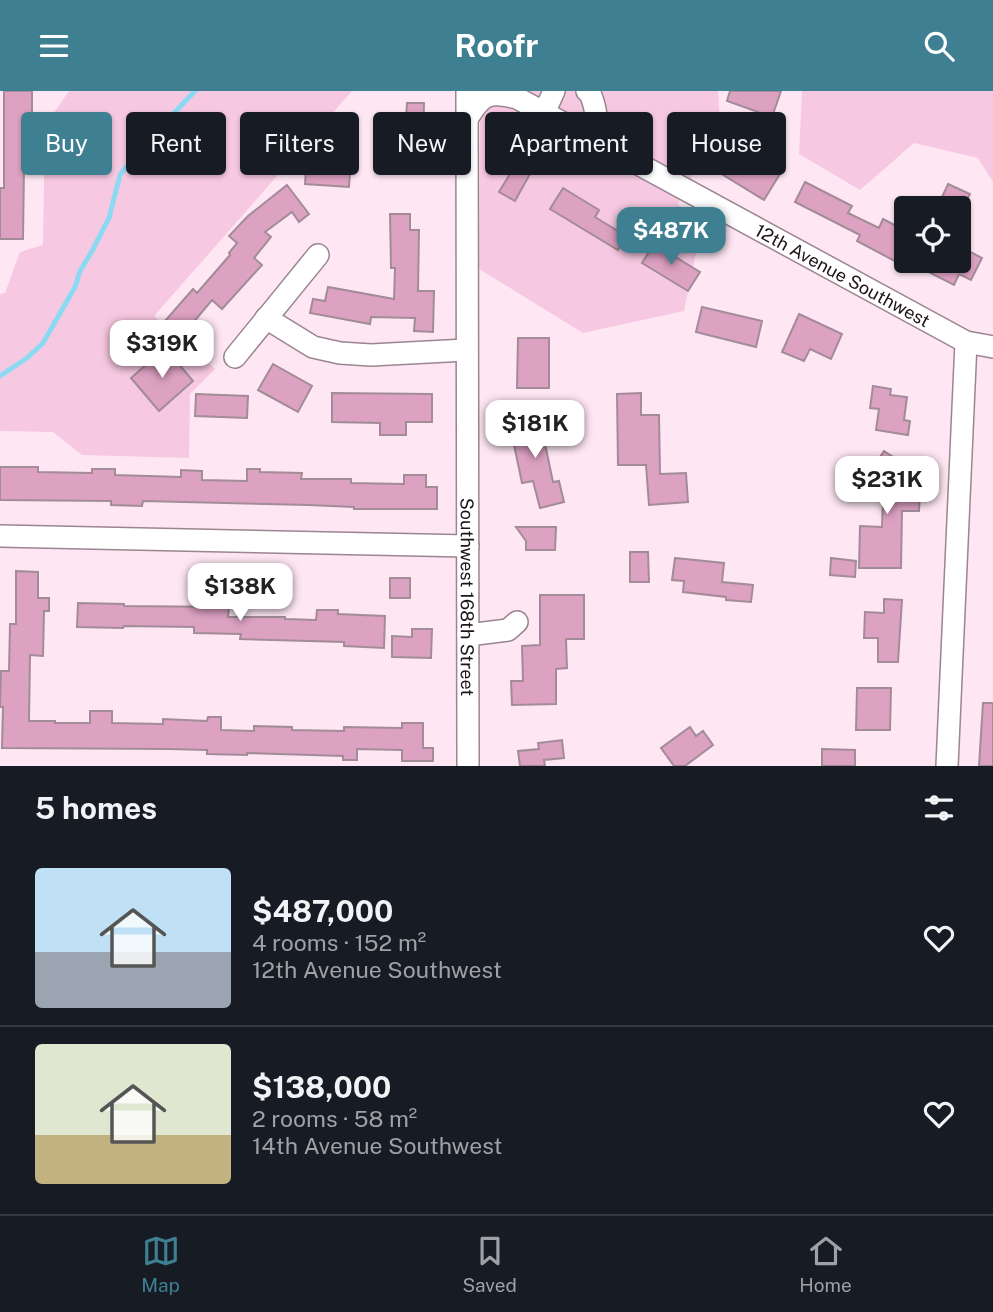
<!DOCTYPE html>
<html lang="en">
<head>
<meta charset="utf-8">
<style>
  :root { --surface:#171b24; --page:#242831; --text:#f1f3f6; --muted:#9ea1a6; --line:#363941; --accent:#3e7f92 }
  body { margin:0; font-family:"Public Sans",sans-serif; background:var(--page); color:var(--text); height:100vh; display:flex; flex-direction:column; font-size:26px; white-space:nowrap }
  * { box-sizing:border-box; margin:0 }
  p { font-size:23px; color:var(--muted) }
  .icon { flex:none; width:38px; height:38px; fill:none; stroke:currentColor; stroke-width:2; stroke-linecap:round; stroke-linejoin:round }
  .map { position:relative; height:675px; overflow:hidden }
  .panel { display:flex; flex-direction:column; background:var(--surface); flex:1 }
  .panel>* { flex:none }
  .hud { position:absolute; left:21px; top:21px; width:952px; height:63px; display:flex; gap:14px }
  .tools { position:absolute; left:894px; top:105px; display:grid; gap:14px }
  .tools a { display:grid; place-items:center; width:77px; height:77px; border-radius:7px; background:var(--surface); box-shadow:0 2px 5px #0004; font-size:35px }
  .price { position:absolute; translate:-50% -60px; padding:0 16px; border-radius:14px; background:#fff; color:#222; font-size:23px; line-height:46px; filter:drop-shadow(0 2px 4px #0008) }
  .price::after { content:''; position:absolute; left:50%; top:42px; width:21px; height:16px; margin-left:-10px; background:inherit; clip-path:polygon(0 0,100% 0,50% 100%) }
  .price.active { background:var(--accent); color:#fff }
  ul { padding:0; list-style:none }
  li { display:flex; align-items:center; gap:21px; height:175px; padding:0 35px }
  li+li { border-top:2px solid var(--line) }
  li span { display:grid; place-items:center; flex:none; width:196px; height:140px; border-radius:7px; color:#555 }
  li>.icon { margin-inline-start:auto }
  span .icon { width:84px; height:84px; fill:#fffc; stroke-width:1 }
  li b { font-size:30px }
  h2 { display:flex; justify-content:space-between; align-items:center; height:84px; padding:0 35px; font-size:30px }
  .chip { padding:0 24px; border-radius:7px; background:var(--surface); box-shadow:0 2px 5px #0004; font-size:24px; line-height:63px }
  .chip.active { background:var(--accent); color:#fff }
  header { display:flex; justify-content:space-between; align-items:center; height:91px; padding:0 35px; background:var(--accent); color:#fff; font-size:32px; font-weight:700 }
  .tabs { display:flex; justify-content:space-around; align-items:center; height:98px; border-top:2px solid var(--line); background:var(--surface); font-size:19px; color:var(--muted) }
  .tabs a { display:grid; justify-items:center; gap:4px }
  .tabs .active { color:var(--accent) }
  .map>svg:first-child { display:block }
  .green { fill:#f7c8e1 }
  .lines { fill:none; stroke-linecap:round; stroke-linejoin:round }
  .stream { stroke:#8cdaf2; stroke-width:5 }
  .building { fill:#dda1c2; stroke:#a18c97; stroke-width:2 }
  .minor-casing { stroke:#9a8590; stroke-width:24 }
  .minor { stroke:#fff; stroke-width:21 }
  .labels { text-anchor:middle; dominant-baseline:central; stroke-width:5; stroke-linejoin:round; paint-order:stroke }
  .street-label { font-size:18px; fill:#1c1418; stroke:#fff }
</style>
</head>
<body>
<header><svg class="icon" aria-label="menu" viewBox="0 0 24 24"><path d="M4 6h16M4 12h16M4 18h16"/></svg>Roofr<svg class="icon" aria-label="search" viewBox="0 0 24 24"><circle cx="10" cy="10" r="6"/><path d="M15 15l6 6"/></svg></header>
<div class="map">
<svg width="993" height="675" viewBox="0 0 993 675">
  <rect width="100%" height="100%" fill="#fee7f3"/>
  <path class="green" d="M69,0h283l-198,225 61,53 -25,25 -1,64 -107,-3 -29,-23 -53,-1v-137l5,-1 15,-41 23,-7 2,-119z
    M480,0h238l2,28 -42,85 23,25 -17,82 -101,22 -104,-64z
    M802,0h191v91l-15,-24 -64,-15 -54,47 -61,-36z"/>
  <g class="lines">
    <path class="stream" d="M0,285l27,-18 16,-15 32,-56 5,-16 12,-20 17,-33 11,-43 17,-23 58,-61"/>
  </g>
  <path class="building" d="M4,0h28v23h-2v53h-6l-1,72h-23v-51h4z
    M730,0h51l-9,26 -45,-16z
    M407,12h17l-1,45 -27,-1 1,-27h9z
    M734,48l49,30 -19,31 -49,-30z
    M508,57l18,11 -5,7 10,6 -16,29 -16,-9 11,-18 -13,-7z
    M307,61l44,3 -2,32 -44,-3z
    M805,91l47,24 -4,7 31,15 4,-9 23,12 -4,9 4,3v24l-49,-26 3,-6 -65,-33z
    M948,93l22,10 -7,14h-26z
    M287,94l22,29 -10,8 -7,-10 -27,20 6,5 -17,21 8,7 -40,44 -10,-9 -30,36 -17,-15 28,-32 4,4 33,-38 -1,-2 8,-10 -8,-7 19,-20z
    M563,97l36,22 -4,7 31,19 -8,14 -68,-41z
    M390,123h20v16h9l-1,61h16l-1,41 -19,-1 1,-13 -44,-1 -1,7 -60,-11 3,-14 12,2 3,-14 66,12 1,-31h-4z
    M654,153l46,28 -12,19 -46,-28z
    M959,155l23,12 -11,22 -12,-6 -5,11 -47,-24h52z
    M702,216l60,14 -6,26 -60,-15z
    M799,223l43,20 -11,25 -21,-10 -6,12 -22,-9z
    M518,247h31v50h-32z
    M165,257l28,33 -34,30 -28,-33z
    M273,273l39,22 -14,26 -40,-22z
    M873,295l18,3 -1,6 17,2 -3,23 6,1 -2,14 -32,-5 3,-21 -9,-1z
    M332,302l100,1v28h-26v13h-26v-12l-48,-1z
    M641,302v22h18l1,59 26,-1 2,29 -39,3 -3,-40h-28l-1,-71z
    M196,303l52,2 -1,22 -52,-2z
    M539,324l14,67 6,-1 5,21 -24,6 -7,-27 -11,2 -13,-62z
    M884,360l14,9 -4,6 19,12 -9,14 16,1 -1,18h-17l-1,57h-42l1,-42 22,1 1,-29 -15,-10 5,-7 -6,-4z
    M0,376h38v5l54,1v-4h23v6l66,2v-7l21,1v9l45,1v-12h13v3l42,1 -1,6h50v4l53,1v-9h22v12h11v22h-83v-2l-46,-2 -165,-4 -1,5 -31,-1v-4l-111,-1z
    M516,436h40l-1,23h-29v-9z
    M630,461h18l1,30h-19z
    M675,467l49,5 -2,19 31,3 -2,17 -25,-2v-3l-43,-5 1,-11 -12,-1z
    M831,467l25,3 -1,16 -25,-2z
    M16,480l22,1v26h11v13h-5l-1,45 -13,-1 -1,66h26v2h35v-12h22v12l51,1v-5l44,2 1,-4h13v13l33,1v-5l38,1v3l52,1v-4l58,1v-5h21v25h10v13h-31v-11l-45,-1v11h-14v-4l-96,-3v2l-40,-1v-4l-39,-1 -166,-1 1,-41h-3l1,-36h8l1,-47h6z
    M390,487h20v20h-20z
    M540,504h44v44h-18l1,29 -11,1v35l-44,1 -1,-24h12l-1,-35 18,-1z
    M884,508l18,1 -4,62h-20v-24h-14l1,-26 19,1z
    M78,512l46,1v2l105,1 -1,10h57v2l31,1 1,-10h21v4l47,2 -1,32 -40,-2v-4l-104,-3 1,-5 -47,-1v-6l-70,-1 -1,2 -46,-1z
    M412,538h20l-1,29 -39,-1v-21l20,1z
    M857,597h34l-1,42h-34z
    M983,612h10v63h-14z
    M690,636l6,9 7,-5 10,14 -28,21h-11l-13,-18z
    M562,649l2,18 -20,2 1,6h-25l-2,-15 21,-2 -1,-6z
    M822,658l33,1v16h-33z"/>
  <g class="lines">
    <g class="minor-casing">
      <g id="minor">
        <path id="s1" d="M467,0l1,675"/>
        <path d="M587,0l3,2c7,18 8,27 2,45"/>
        <path d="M544,22l10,-22"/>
        <path id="s2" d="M467,28c15,-25 21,-28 50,-21l449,244 27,5"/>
        <path d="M266,227l47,29 27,6 31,2 95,-5"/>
        <path d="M235,266l83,-102"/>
        <path d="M0,445l468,10"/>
        <path d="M468,544l40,-5 9,-8"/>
        <path d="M947,675l19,-424"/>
      </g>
    </g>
    <use href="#minor" class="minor"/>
  </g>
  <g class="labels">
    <g class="street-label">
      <text stroke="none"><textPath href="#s2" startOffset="432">12th Avenue Southwest</textPath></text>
      <text stroke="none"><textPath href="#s1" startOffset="506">Southwest 168th Street</textPath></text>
    </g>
  </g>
</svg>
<div class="tools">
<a><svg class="icon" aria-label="locate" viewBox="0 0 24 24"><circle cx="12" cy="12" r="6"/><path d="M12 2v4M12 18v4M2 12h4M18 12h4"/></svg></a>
</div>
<b class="price active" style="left:671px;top:176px">$487K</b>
<b class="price" style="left:162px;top:289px">$319K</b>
<b class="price" style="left:535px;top:369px">$181K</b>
<b class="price" style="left:887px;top:425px">$231K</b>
<b class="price" style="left:240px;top:532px">$138K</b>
<div class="hud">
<a class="chip active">Buy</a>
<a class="chip">Rent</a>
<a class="chip">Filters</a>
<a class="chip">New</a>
<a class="chip">Apartment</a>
<a class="chip">House</a>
</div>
</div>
<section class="panel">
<h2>5 homes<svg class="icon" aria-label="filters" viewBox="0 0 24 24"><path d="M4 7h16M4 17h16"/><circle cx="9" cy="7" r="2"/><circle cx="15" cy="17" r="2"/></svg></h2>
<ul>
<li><span style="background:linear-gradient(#bfe0f5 60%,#9aa5b1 0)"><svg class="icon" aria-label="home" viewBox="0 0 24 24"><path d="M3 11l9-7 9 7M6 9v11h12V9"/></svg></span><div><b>$487,000</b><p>4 rooms · 152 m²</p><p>12th Avenue Southwest</p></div><svg class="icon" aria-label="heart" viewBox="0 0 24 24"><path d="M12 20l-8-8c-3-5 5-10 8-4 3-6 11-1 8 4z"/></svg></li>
<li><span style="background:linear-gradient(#dfe7d0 65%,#c2b280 0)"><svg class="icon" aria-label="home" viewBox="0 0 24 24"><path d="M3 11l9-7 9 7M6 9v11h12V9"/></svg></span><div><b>$138,000</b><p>2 rooms · 58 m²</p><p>14th Avenue Southwest</p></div><svg class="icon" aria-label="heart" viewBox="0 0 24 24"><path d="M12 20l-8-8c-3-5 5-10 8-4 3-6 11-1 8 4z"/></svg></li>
</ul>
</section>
<nav class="tabs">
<a class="active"><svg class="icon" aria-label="map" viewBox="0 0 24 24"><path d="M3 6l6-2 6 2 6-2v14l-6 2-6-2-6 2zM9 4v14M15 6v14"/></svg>Map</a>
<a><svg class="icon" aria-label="saved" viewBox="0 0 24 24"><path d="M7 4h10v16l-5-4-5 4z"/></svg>Saved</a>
<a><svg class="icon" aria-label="home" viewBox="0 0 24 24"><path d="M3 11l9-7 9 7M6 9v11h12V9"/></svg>Home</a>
</nav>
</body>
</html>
